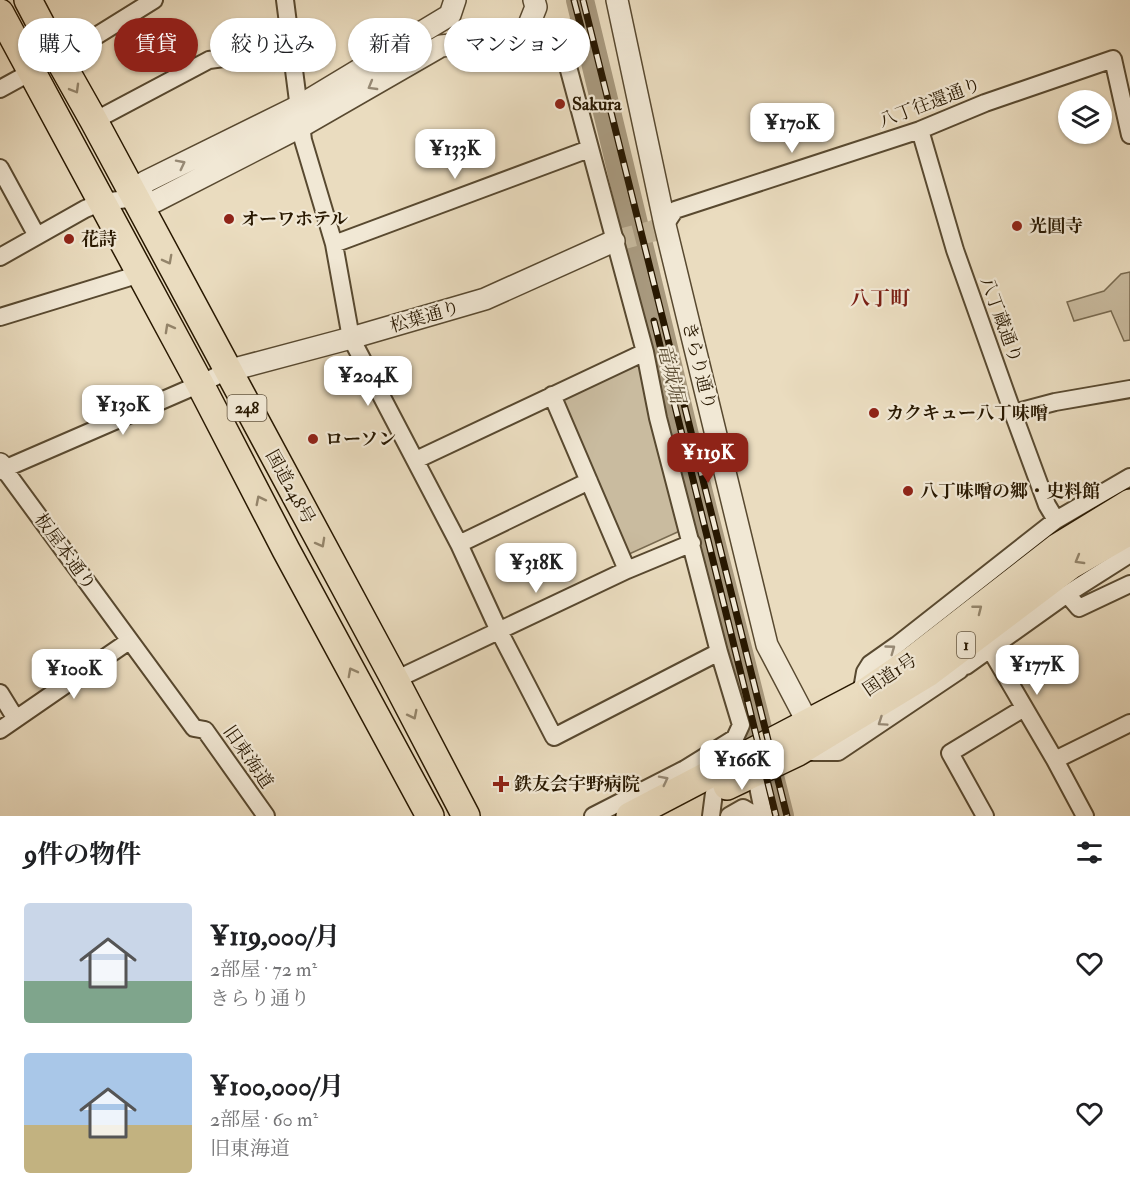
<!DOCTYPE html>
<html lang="ja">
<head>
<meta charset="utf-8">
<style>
  :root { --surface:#fff; --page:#f2f2f2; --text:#202124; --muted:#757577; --accent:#8f2418 }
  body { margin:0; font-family:"IM FELL Double Pica","Noto Serif JP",serif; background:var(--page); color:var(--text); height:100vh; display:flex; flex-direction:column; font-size:22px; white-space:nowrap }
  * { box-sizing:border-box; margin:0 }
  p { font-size:20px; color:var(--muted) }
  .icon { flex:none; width:33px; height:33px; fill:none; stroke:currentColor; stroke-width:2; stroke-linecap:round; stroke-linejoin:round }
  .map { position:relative; height:816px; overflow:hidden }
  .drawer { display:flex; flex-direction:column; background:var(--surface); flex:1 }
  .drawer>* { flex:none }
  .banner { position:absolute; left:18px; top:18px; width:600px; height:54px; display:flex; gap:12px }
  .fabs { position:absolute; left:1058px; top:90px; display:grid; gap:12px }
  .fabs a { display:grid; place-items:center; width:54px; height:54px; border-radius:50%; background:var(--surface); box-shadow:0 2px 4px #0004; font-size:30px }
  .price { position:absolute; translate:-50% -51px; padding:0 14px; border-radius:12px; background:#fff; color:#222; font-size:20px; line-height:39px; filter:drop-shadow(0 2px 3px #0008) }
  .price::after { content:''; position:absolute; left:50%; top:36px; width:18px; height:14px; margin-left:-9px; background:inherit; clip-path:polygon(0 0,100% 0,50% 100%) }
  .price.selected { background:var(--accent); color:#fff }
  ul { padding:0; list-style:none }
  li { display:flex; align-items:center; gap:18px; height:150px; padding:0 24px }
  li span { display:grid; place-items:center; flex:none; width:168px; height:120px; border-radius:6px; color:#555 }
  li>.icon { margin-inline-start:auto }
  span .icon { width:72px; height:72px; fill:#fffc; stroke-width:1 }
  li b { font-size:26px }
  h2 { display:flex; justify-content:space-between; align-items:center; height:72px; padding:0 24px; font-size:26px }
  .tag { padding:0 21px; border-radius:27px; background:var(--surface); box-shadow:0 2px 4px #0004; font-size:21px; line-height:54px }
  .tag.selected { background:var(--accent); color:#fff }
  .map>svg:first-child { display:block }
  .green { fill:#c9bb9f; stroke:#786a50; stroke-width:1.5 }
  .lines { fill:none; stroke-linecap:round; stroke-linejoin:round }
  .river { stroke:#a8997e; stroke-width:28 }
  .tertiary-tunnel { stroke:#c3b599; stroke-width:21; stroke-dasharray:21 10; stroke-linecap:butt }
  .minor-casing { stroke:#584930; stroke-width:20 }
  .tertiary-casing { stroke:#584930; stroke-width:24 }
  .trunk-casing { stroke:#281801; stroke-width:30 }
  .minor { stroke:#f1e8d5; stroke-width:16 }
  .tertiary { stroke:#f1e8d5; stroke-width:21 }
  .trunk { stroke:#eadcbf; stroke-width:27 }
  .rail-casing { stroke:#281801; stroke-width:7 }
  .rail { stroke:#f1e8d5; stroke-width:4.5; stroke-dasharray:14; stroke-linecap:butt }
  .oneway { stroke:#978a76 }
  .oneway2 { stroke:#93846a }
  .poi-dot { fill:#8f2418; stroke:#f1e8d5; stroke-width:2 }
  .labels { text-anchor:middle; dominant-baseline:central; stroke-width:4.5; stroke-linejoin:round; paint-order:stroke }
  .shield { fill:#f1e8d5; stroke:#645641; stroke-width:1.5 }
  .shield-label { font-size:16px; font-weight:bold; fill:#281801 }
  .street-label { font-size:18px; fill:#281801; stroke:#f1e8d5 }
  .poi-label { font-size:18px; font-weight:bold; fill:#281801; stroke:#f1e8d5; text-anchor:start }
  .neighbourhood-label { font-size:20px; font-weight:bold; fill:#7a1f14; stroke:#f1e8d5 }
  .water-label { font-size:20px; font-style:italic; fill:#5b4c33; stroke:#f1e8d5 }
</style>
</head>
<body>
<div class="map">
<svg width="1130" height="816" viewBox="0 0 1130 816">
  <rect width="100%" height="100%" fill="#eadcbf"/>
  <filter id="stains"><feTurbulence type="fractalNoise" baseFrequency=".00333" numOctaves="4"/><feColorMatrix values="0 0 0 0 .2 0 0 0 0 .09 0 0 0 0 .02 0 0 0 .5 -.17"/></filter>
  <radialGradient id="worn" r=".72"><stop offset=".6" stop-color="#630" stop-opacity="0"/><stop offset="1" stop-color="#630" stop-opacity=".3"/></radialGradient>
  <path class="green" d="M1130,272v68l-6,1 -13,-30 -37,10 -7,-19 37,-11 17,-17z
    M637,358l45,172 -55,25 -70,-158z"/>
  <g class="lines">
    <path class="river" d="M580,0l117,485 83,331"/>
    <path class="tertiary-tunnel" d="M614,241l39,-10 12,-6"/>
    <g class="minor-casing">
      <path id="minor" d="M285,0l18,140 31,104 17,94 108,206 40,87 55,106 165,-85
        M563,48l82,304 13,66 61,234 22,73 -6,13 -50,31 -92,47
        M59,59l95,-59
        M0,89l31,-17
        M94,121l115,-61 82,-11
        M920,130l35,120 58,163 34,92 9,15
        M0,168l37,68
        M665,225l10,-15 245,-80 65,-27 128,-44 17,76
        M334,244l255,-95
        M0,257l85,-48 17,-7 34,-4
        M0,317l140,-43
        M227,371l-27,13 -196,85 190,259 11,2 61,86
        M552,395l75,175
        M1013,413l42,-11 75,-13
        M416,460l229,-108
        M459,544l130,-63
        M1067,594l12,14 51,-24
        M990,649l65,111 30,56
        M936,672l30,-6 101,-72 63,-40
        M395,680l232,-110 65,-27
        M0,693l16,26
        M861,695l4,-23 5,-8 27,-19 159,-125 74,-43
        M0,730l129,-89
        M803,752h35l122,-82
        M1055,760l75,-37
        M755,772l9,44
        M711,816l3,-23
        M729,816l14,-8 14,8
        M985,816l-35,-63 74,-45"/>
    </g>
    <g class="tertiary-casing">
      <path id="tertiary" d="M455,0l-5,15 -151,91 -154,76 -9,16 14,6 152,-78 139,-80 46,-5 39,-9 10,-25 -2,-7
        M617,0l48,225 102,420 41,78
        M227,371l124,-33 134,-39 129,-58
        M0,464l4,5"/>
    </g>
    <g class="trunk-casing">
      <path id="trunk" d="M28,0l31,59 35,62 301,559 71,136
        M0,13l200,371 86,166 144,266
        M727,786l71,-34 130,-79 143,-108 59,-34
        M630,816l231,-121 53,-36 144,-112 72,-44"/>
    </g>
    <use href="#minor" class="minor"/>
    <use href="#tertiary" class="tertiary"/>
    <use href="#trunk" class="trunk"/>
    <g class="rail-casing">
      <path id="rail" d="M574,0l7,27
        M583,0l204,816
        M654,321l122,495"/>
    </g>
    <use href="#rail" class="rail"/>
  </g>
  <defs><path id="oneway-chevron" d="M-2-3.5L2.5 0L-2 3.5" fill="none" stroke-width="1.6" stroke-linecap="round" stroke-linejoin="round" transform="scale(1.5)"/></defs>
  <g class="oneway">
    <use href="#oneway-chevron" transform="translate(372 86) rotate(150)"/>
    <use href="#oneway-chevron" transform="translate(181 164) rotate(-27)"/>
    <use href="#oneway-chevron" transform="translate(891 649) rotate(-36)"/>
    <use href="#oneway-chevron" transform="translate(882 722) rotate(146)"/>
    <use href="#oneway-chevron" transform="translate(664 780) rotate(-27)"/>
  </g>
  <g class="oneway2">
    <use href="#oneway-chevron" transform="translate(75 89) rotate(60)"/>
    <use href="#oneway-chevron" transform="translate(168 260) rotate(62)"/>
    <use href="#oneway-chevron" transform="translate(169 328) rotate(-119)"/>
    <use href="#oneway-chevron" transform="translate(260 500) rotate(-117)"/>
    <use href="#oneway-chevron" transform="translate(321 543) rotate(61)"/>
    <use href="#oneway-chevron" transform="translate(1079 560) rotate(150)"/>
    <use href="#oneway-chevron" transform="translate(978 609) rotate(-38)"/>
    <use href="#oneway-chevron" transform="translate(352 672) rotate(-118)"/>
    <use href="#oneway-chevron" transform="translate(413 715) rotate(63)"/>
  </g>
  <g class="poi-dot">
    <circle cx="560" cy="104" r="6"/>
    <circle cx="229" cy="219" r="6"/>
    <circle cx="1017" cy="226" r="6"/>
    <circle cx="69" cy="239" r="6"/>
    <circle cx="874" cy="413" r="6"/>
    <circle cx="313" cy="439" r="6"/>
    <circle cx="908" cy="491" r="6"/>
    <path d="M498 775h6v6h6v6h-6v6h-6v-6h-6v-6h6z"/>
  </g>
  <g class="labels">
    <g class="shield">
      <rect x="227.5" y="395" width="39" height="26" rx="4.5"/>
      <rect x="957" y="632" width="18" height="26" rx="4.5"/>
    </g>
    <g class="shield-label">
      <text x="247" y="408">248</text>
      <text x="966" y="645">1</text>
    </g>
    <g class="street-label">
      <text transform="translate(930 103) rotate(-21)">八丁往還通り</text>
      <text transform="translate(425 317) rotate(-16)">松葉通り</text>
      <text transform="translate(1001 320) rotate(70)">八丁蔵通り</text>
      <text transform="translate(699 366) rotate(76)">きらり通り</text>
      <text transform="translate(290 487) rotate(61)">国道248号</text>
      <text transform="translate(65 552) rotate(54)">板屋本通り</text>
      <text transform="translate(890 675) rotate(-34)">国道1号</text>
      <text transform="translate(248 757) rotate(55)">旧東海道</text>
    </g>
    <g class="poi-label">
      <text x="572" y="104">Sakura</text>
      <text x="241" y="219">オーワホテル</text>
      <text x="1029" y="226">光圓寺</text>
      <text x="81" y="239">花詩</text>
      <text x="886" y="413">カクキュー八丁味噌</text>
      <text x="325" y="439">ローソン</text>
      <text x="920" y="491">八丁味噌の郷・史料館</text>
      <text x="514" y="784">鉄友会宇野病院</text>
    </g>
    <g class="neighbourhood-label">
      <text x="880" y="298">八丁町</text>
    </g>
    <g class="water-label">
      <text transform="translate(671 373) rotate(76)">竜城堀</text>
    </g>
  </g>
  <rect width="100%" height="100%" filter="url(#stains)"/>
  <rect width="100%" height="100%" fill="url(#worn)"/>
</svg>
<div class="fabs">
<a><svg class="icon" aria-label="layers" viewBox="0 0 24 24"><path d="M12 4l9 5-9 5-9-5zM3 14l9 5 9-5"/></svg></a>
</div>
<b class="price" style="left:792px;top:154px">¥170K</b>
<b class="price" style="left:455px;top:180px">¥133K</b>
<b class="price" style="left:368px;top:407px">¥204K</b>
<b class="price" style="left:123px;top:436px">¥130K</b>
<b class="price selected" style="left:708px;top:484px">¥119K</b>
<b class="price" style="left:536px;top:594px">¥318K</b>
<b class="price" style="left:1037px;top:696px">¥177K</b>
<b class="price" style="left:74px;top:700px">¥100K</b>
<b class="price" style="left:742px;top:791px">¥166K</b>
<div class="banner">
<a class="tag">購入</a>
<a class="tag selected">賃貸</a>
<a class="tag">絞り込み</a>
<a class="tag">新着</a>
<a class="tag">マンション</a>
</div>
</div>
<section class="drawer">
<h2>9件の物件<svg class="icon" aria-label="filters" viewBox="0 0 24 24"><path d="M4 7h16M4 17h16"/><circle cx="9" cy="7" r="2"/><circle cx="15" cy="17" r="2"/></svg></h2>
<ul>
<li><span style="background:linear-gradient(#c9d6e8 65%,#7fa58c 0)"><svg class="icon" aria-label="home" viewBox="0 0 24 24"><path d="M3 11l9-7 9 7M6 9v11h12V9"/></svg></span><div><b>¥119,000/月</b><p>2部屋 · 72 m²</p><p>きらり通り</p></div><svg class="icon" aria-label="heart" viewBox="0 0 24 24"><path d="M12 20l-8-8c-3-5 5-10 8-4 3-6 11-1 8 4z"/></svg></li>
<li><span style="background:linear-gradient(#a9c7e8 60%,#c2b280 0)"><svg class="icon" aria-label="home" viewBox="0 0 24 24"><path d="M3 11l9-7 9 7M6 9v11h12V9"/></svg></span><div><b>¥100,000/月</b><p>2部屋 · 60 m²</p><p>旧東海道</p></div><svg class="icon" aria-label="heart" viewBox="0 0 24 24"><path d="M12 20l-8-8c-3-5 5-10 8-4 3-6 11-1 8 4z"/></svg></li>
</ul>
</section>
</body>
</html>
